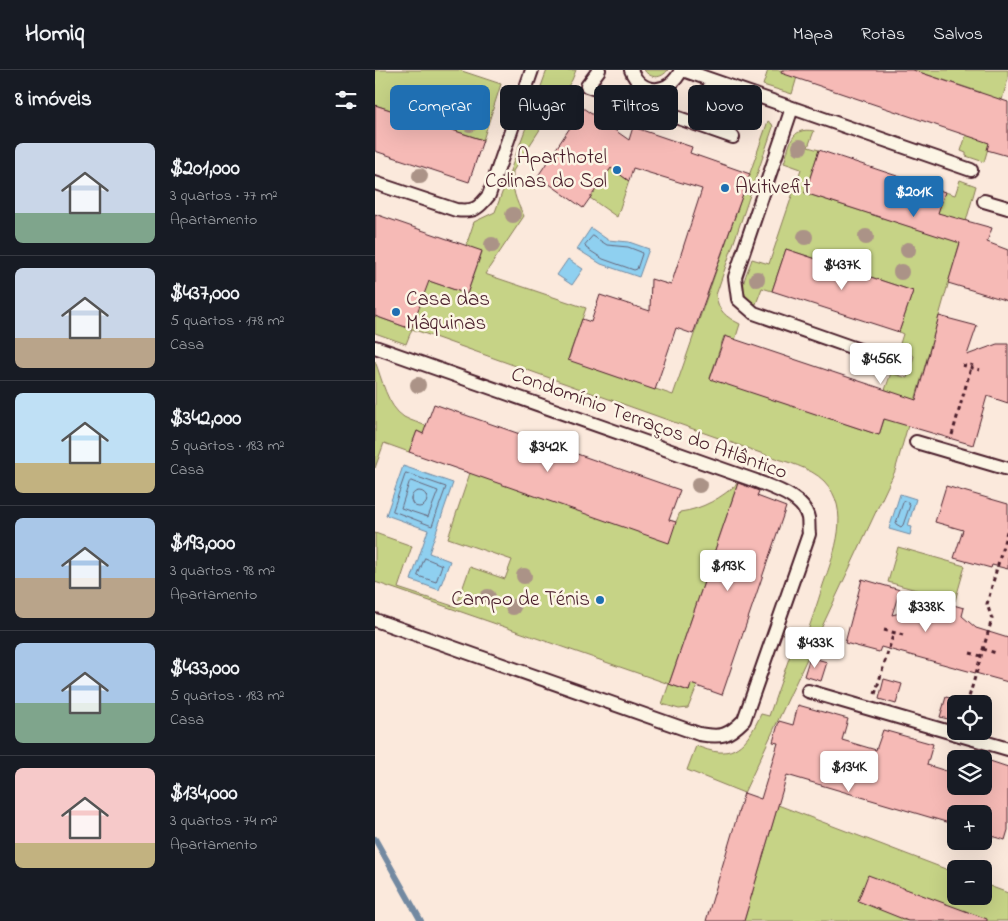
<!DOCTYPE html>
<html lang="pt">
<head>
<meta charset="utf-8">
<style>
  :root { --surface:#171b24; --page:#242831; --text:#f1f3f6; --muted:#9ea1a6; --line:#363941; --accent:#1f6fb2 }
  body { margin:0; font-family:"Indie Flower",sans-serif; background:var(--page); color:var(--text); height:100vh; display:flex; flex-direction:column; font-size:19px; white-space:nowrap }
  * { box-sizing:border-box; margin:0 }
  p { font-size:16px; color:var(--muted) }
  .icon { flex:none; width:28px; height:28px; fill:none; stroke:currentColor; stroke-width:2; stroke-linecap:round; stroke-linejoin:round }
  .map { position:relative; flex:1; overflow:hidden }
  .panel { display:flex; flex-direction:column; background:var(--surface); width:375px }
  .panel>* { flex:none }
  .guide { position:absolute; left:15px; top:15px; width:475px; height:45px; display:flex; gap:10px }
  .fabs { position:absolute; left:572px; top:625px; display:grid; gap:10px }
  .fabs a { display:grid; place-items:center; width:45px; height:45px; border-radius:8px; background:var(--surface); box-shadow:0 5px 20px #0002; font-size:25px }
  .price { position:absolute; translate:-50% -42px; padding:0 11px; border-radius:5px; background:#fff; color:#222; font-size:16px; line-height:32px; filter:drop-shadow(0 1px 2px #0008) }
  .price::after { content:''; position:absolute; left:50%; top:30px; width:15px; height:11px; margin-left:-8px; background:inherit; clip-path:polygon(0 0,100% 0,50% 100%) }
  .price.on { background:var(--accent); color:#fff }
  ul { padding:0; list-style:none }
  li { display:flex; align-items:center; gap:15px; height:125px; padding:0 15px }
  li+li { border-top:1px solid var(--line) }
  li span { display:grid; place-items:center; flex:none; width:140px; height:100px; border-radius:8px; color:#555 }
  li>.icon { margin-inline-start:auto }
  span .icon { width:60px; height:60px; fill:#fffc; stroke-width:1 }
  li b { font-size:21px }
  h2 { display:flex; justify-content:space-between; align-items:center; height:60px; padding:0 15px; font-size:21px }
  .pill { padding:0 18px; border-radius:8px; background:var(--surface); box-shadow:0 5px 20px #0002; font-size:18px; line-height:45px }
  .pill.on { background:var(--accent); color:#fff }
  header { display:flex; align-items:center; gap:30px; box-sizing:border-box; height:70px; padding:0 25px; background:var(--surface); border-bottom:1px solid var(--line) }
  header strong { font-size:24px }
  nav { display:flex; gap:28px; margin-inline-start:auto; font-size:18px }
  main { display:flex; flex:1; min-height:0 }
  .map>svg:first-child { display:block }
  .green { fill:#c6d386; stroke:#887958 }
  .water { fill:#8fd0f0; stroke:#7389a1 }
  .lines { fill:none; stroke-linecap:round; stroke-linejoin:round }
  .shore { stroke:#66667a; stroke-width:1 }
  .stream { stroke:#7389a1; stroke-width:6 }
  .building { fill:#f6bab6; stroke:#4a1f2b }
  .lane-casing { stroke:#4a1f2b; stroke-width:16 }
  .path { stroke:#4a1f2b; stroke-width:3; stroke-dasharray:4 4; stroke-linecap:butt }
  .lane { stroke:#fcf5e5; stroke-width:12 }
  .tree { fill:#ab9387 }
  .poi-dot { fill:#1f6fb2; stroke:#fcf5e5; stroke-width:2 }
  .labels { text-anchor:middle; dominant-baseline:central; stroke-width:5; stroke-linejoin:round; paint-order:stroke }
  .poi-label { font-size:21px; fill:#4a1f2b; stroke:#fcf5e5; text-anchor:end }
  .street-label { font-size:21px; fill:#4a1f2b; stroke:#fcf5e5 }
</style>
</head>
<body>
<header>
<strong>Homiq</strong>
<nav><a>Mapa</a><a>Rotas</a><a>Salvos</a></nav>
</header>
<main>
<section class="panel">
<h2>8 imóveis<svg class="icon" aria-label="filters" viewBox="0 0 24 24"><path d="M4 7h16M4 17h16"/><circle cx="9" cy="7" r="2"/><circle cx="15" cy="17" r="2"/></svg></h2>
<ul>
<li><span style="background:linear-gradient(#c9d6e8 70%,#7fa58c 0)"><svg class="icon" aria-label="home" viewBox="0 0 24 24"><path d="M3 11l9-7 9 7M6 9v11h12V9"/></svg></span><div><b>$201,000</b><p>3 quartos · 77 m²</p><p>Apartamento</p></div></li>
<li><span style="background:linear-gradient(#c9d6e8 70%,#b9a48a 0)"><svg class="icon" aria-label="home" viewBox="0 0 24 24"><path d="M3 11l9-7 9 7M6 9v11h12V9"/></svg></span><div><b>$437,000</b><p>5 quartos · 178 m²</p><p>Casa</p></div></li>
<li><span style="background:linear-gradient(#bfe0f5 70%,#c2b280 0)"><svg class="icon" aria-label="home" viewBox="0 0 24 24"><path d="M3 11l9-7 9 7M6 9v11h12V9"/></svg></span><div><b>$342,000</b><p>5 quartos · 183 m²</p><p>Casa</p></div></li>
<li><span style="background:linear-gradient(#a9c7e8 60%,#b9a48a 0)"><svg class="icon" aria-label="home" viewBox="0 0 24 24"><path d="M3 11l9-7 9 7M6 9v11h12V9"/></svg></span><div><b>$193,000</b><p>3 quartos · 98 m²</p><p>Apartamento</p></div></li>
<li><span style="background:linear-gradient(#a9c7e8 60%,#7fa58c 0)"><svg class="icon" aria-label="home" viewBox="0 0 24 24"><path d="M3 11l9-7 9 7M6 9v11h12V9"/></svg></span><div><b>$433,000</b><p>5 quartos · 183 m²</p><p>Casa</p></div></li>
<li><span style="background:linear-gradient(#f6c9c9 75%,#c2b280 0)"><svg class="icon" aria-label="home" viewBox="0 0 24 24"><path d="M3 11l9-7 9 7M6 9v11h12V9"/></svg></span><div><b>$134,000</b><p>3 quartos · 74 m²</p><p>Apartamento</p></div></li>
</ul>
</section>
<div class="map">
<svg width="633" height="851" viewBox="0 0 633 851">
  <rect width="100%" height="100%" fill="#fbe9dc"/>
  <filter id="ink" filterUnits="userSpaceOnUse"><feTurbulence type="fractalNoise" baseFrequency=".02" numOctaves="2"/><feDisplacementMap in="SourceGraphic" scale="10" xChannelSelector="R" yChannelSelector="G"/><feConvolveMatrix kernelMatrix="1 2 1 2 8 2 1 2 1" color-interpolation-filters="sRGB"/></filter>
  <g filter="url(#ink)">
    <path class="green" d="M0,0h84l42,14 -18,56 -108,-35z
      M172,0h29l-4,10 -59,91c-1,19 2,28 11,45l-39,58 101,34 -18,51 105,36 95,-274 4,3 1,3 -57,168c2,16 10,22 24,29l-5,16 -11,-4 -14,42 169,57 14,-42 -8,-3 6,-17 16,5 7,-22 -16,-6 5,-16 -4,-2 14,-41 -127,-42 -14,42 -10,-3 -6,16c-22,-10 -10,-27 -4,-45l17,5 32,-95 -17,-6c6,-17 6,-37 30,-32l-6,16 11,3 -14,43 126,40 14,-41 10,3 5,-15 16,6 -81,285 -151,322 -57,-23 9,-24c7,2 16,6 23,6 23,2 34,-21 42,-38l8,2 26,-75 9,2c6,-19 13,-38 19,-58 11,-32 29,-75 1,-104 -14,-14 -38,-19 -55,-25l-357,-127 -6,15 -31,-11v-17l36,13 8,-21 -44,-16v-30l92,32 15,-42 -16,-6 8,-24 21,-10z
      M269,0h24c-7,9 -17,9 -24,0z
      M393,0h31l-7,24 -29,-9z
      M538,0h95v9l-24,83 -18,-6v-3l-5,-2 19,-59z
      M236,98l18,13 -12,36 -27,-19z
      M0,291c7,18 12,45 29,56 7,4 16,6 22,9l-2,8 -7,-3 -8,21 -25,-9 -9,25z
      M95,403l206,49 4,-10c23,-3 41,-14 58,-29l-69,201 20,7 2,-7 6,2 -9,22 -9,1 -17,-5 7,-20 -294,-102v-49l37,13 -14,42 58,19 14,-40 35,12 7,-19 -64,-22z
      M523,477l67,19 -10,35 -67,-19z
      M403,735l178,68v23h28v-12l24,9v28h-264z"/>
    <path class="water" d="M216,158l17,12 21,2 20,7 -10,28 -38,-13 -24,-15z
      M193,189l15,10 -11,16 -15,-10z
      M28,396l50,17 -24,70 21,8 -11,29 -28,-10 17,-50 -42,-15z
      M525,424l16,5 -8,27 4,1 -2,8 -21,-6z"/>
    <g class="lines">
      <path class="shore" d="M218,166l14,9 21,2 13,5 1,2 -5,15 -3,1 -31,-11 -17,-11 -1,-3z
        M31,403l40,14 -14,39 -39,-15z
        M36,411l27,10 -10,26 -27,-9 8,-25z
        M36 429a8 8 0 1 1 16 0a8 8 0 1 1-16 0Z
        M529,431l4,1 2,3 -7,20 -2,2 -5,-3z
        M50,488l17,7 -6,17 -18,-6z"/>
      <path class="stream" d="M0,769l46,82"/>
    </g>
    <path class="building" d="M407,0h131l95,32v54l-21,-6 2,-7 -208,-70z
      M0,35l108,35 -14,42 -94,-31z
      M208,38l46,32 4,-13 59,20 -2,6 60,21 -57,160 -17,-6 -21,62 -87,-30 14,-41 9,3 9,-27 50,16 1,-32 20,6 31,-96 -69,-21 -4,13 -18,-13 -28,40 -45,-32z
      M444,80l126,42 -7,21 54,15 -5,14 21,8v51l-60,-18 12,-40 -155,-50z
      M0,144l107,37 -15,43 -38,-13 -18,48 -36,-13z
      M411,179l127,42 -14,41 -127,-41z
      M564,246l38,10 -10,29 30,-11h11v59l-21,-7 -14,49 -89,-26 -5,16 -169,-56 15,-43 191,64z
      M59,334l246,86 -11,30 7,2 -7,21 -260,-91 8,-21 6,3z
      M363,413l21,8 -2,5 29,11 -64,188 -31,-11 -2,7 -20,-7z
      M571,416l62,18v65l-16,-4 -1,3 -37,-10 9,-28 -28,-8z
      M487,509l38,11 -8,25 27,-7 11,-1 2,-8 32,9 -2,8 14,12 32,10v44l-127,-35 -2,5 -34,-9z
      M435,587l17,5 -6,19 -17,-5z
      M509,609l18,5 -6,20 -17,-5z
      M571,627l24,7h-14v17l-16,-4z
      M423,635l50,14 -6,21 34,10 7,-20 50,14 -6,21 29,9v12h28v-27l24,8v63l-3,10 -21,-6v-20h-28v11l-169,-50 -43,146h-38l38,-128 17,6 17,-56 -5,-1 6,-21 14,4z
      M609,638l7,2 -6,20 -1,-1z
      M493,805l119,44v2h-79l-50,-20z"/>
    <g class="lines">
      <g class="lane-casing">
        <path id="lane" d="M224,0l-12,16 146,51
          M256,0c10,26 39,25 50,0
          M308,0l288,100
          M417,38l-57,169 3,22 16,14 148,52
          M322,54l15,-44
          M0,113l81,27c18,2 22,-1 33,-15l43,-125
          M609,131l24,7
          M0,277l381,134c17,7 48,16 52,37 1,5 0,11 1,16l-65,186c-16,16 -22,18 -45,14l-324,-114
          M541,372l92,27
          M433,621l200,58"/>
      </g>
      <path class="path" d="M587,295l18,5
        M577,365l20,-71
        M509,560l19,5
        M608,579l13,4
        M595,583l11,3
        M500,624l19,-62
        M592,634l25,-85 -5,-15 21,-76"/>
      <use href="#lane" class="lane"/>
    </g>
    <g class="tree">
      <circle cx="105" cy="26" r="8"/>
      <circle cx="170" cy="34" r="8"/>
      <circle cx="33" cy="35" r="8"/>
      <circle cx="95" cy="54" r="8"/>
      <circle cx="425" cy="77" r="8"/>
      <circle cx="45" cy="106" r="8"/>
      <circle cx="138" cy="145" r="8"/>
      <circle cx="430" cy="167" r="8"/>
      <circle cx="491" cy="167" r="8"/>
      <circle cx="117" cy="175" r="8"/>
      <circle cx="533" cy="180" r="8"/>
      <circle cx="526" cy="202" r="8"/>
      <circle cx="382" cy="209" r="8"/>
      <circle cx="43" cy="315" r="8"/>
      <circle cx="324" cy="415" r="8"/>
      <circle cx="149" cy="506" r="8"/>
      <circle cx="113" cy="527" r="8"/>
      <circle cx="138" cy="537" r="8"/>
    </g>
  </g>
  <g class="poi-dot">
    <circle cx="242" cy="100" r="5"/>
    <circle cx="350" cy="118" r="5"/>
    <circle cx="21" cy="242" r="5"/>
    <circle cx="225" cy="530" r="5"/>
  </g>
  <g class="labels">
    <g class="poi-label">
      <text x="232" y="88">Aparthotel<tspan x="232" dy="24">Colinas do Sol</tspan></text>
      <text x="360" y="118" text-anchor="start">Akitivefit</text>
      <text x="31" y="230" text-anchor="start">Casa das<tspan x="31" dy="24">Máquinas</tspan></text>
      <text x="215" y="530">Campo de Ténis</text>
    </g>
    <g class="street-label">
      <text transform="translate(274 354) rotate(20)">Condomínio Terraços do Atlântico</text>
    </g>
  </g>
</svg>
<div class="fabs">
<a><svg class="icon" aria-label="locate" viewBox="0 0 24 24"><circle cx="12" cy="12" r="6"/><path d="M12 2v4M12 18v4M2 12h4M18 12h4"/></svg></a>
<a><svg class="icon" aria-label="layers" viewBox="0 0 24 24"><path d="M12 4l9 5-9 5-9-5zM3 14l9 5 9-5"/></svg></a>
<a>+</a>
<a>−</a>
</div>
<b class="price on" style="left:539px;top:148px">$201K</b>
<b class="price" style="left:467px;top:221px">$437K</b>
<b class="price" style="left:506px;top:315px">$456K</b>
<b class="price" style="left:173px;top:403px">$342K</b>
<b class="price" style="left:353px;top:522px">$193K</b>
<b class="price" style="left:551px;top:563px">$338K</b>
<b class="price" style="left:440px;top:599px">$433K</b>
<b class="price" style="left:474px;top:723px">$134K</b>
<div class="guide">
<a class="pill on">Comprar</a>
<a class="pill">Alugar</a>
<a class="pill">Filtros</a>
<a class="pill">Novo</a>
</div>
</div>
</main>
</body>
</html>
